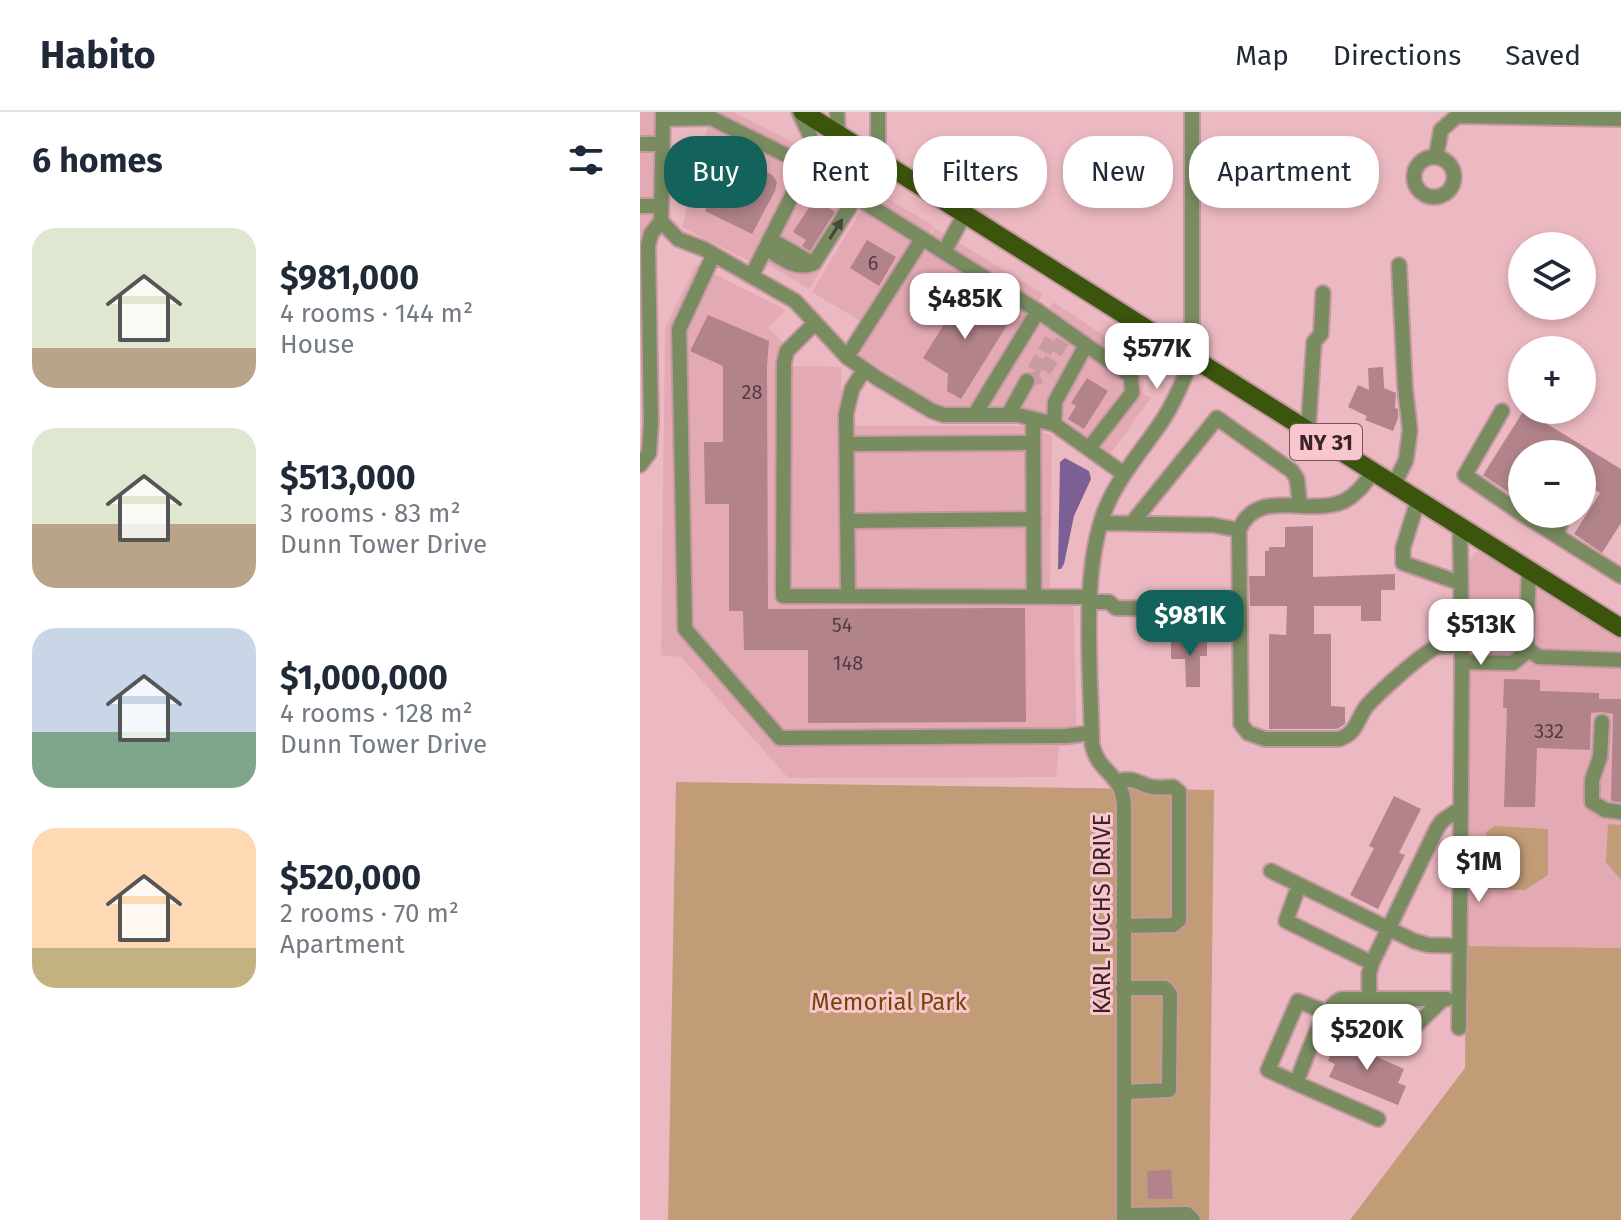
<!DOCTYPE html>
<html lang="en">
<head>
<meta charset="utf-8">
<style>
  :root { --surface:#fff; --page:#f2f2f3; --text:#1f2937; --muted:#747a83; --line:#e0e1e3; --accent:#14625c }
  body { margin:0; font-family:"Fira Sans",sans-serif; background:var(--page); color:var(--text); height:100vh; display:flex; flex-direction:column; font-size:30px; white-space:nowrap }
  * { box-sizing:border-box; margin:0 }
  p { font-size:26px; color:var(--muted) }
  .icon { flex:none; width:44px; height:44px; fill:none; stroke:currentColor; stroke-width:2; stroke-linecap:round; stroke-linejoin:round }
  .map { position:relative; flex:1; overflow:hidden }
  .panel { display:flex; flex-direction:column; background:var(--surface); width:640px }
  .panel>* { flex:none }
  .banner { position:absolute; left:24px; top:24px; width:760px; height:72px; display:flex; gap:16px }
  .fabs { position:absolute; left:868px; top:120px; display:grid; gap:16px }
  .fabs a { display:grid; place-items:center; width:88px; height:88px; border-radius:50%; background:var(--surface); box-shadow:0 4px 12px #0003; font-size:40px }
  .price { position:absolute; translate:-50% -68px; padding:0 18px; border-radius:16px; background:#fff; color:#222; font-size:26px; line-height:52px; filter:drop-shadow(0 2px 4px #0008) }
  .price::after { content:''; position:absolute; left:50%; top:48px; width:24px; height:18px; margin-left:-12px; background:inherit; clip-path:polygon(0 0,100% 0,50% 100%) }
  .price.selected { background:var(--accent); color:#fff }
  ul { padding:0; list-style:none }
  li { display:flex; align-items:center; gap:24px; height:200px; padding:0 32px }
  li span { display:grid; place-items:center; flex:none; width:224px; height:160px; border-radius:24px; color:#555 }
  li>.icon { margin-inline-start:auto }
  span .icon { width:96px; height:96px; fill:#fffc; stroke-width:1 }
  li b { font-size:34px }
  h2 { display:flex; justify-content:space-between; align-items:center; height:96px; padding:0 32px; font-size:34px }
  .pill { padding:0 28px; border-radius:32px; background:var(--surface); box-shadow:0 4px 12px #0003; font-size:28px; line-height:72px }
  .pill.selected { background:var(--accent); color:#fff }
  header { display:flex; align-items:center; gap:48px; box-sizing:border-box; height:112px; padding:0 40px; background:var(--surface); border-bottom:2px solid var(--line) }
  header strong { font-size:38px }
  nav { display:flex; gap:44px; margin-inline-start:auto; font-size:28px }
  main { display:flex; flex:1; min-height:0 }
  .map>svg:first-child { display:block }
  .built { fill:#e4aab4 }
  .green { fill:#c19c76 }
  .water { fill:#7c6095 }
  .building { fill:#b2838b }
  .lines { fill:none; stroke-linecap:round; stroke-linejoin:round }
  .minor-tunnel { stroke:#c89ba3; stroke-width:14; stroke-dasharray:14 7; stroke-linecap:butt }
  .minor-casing { stroke:#c498a0; stroke-width:18 }
  .major-casing { stroke:#c498a0; stroke-width:22 }
  .minor { stroke:#798c60; stroke-width:14 }
  .major { stroke:#3c550d; stroke-width:18 }
  .oneway { fill:#4c4339 }
  .labels { text-anchor:middle; dominant-baseline:central; stroke-width:6; stroke-linejoin:round; paint-order:stroke }
  .number-label { font-size:20px; fill:#563c41 }
  .shield { fill:#f9c6ce; stroke:#72555a; stroke-width:2 }
  .shield-label { font-size:22px; font-weight:bold; fill:#382428 }
  .street-label { font-size:24px; fill:#382428; stroke:#f9c6ce }
  .park-label { font-size:24px; fill:#744708; stroke:#f9c6ce }
</style>
</head>
<body>
<header>
<strong>Habito</strong>
<nav><a>Map</a><a>Directions</a><a>Saved</a></nav>
</header>
<main>
<section class="panel">
<h2>6 homes<svg class="icon" aria-label="filters" viewBox="0 0 24 24"><path d="M4 7h16M4 17h16"/><circle cx="9" cy="7" r="2"/><circle cx="15" cy="17" r="2"/></svg></h2>
<ul>
<li><span style="background:linear-gradient(#dfe7d0 75%,#b9a48a 0)"><svg class="icon" aria-label="home" viewBox="0 0 24 24"><path d="M3 11l9-7 9 7M6 9v11h12V9"/></svg></span><div><b>$981,000</b><p>4 rooms · 144 m²</p><p>House</p></div></li>
<li><span style="background:linear-gradient(#dfe7d0 60%,#b9a48a 0)"><svg class="icon" aria-label="home" viewBox="0 0 24 24"><path d="M3 11l9-7 9 7M6 9v11h12V9"/></svg></span><div><b>$513,000</b><p>3 rooms · 83 m²</p><p>Dunn Tower Drive</p></div></li>
<li><span style="background:linear-gradient(#c9d6e8 65%,#7fa58c 0)"><svg class="icon" aria-label="home" viewBox="0 0 24 24"><path d="M3 11l9-7 9 7M6 9v11h12V9"/></svg></span><div><b>$1,000,000</b><p>4 rooms · 128 m²</p><p>Dunn Tower Drive</p></div></li>
<li><span style="background:linear-gradient(#ffd9b3 75%,#c2b280 0)"><svg class="icon" aria-label="home" viewBox="0 0 24 24"><path d="M3 11l9-7 9 7M6 9v11h12V9"/></svg></span><div><b>$520,000</b><p>2 rooms · 70 m²</p><p>Apartment</p></div></li>
</ul>
</section>
<div class="map">
<svg width="981" height="1108" viewBox="0 0 981 1108">
  <rect width="100%" height="100%" fill="#ecb9c2"/>
  <path class="built" d="M0,0h15l-1,217 -14,2z
    M71,0h22l90,45 47,31 -61,101 -38,-23 -20,-4 -69,-35z
    M233,78l61,36 -64,101 -58,-35z
    M295,116l108,66 -73,115 -27,-1 -82,-52v-12z
    M56,153l90,45 -18,18 16,15 6,23 51,1 1,39 13,1 -2,19h171l28,10 -2,153 23,-1 4,157 -18,1 -3,31 -268,1 -107,-121 -20,-2 4,-327z
    M413,190l88,58 3,18 -1,16 8,4 -40,55 -61,-38 -29,-6 -38,1z
    M836,440l6,1 139,86v309l-155,-2 2,-383z"/>
  <path class="green" d="M36,670l538,8 -5,430h-541z
    M968,712l13,1v55l-15,-18z
    M855,714l53,3v46l-23,15 -38,-1 -1,-57z
    M826,834l155,2v272h-271l115,-152z"/>
  <path class="water" d="M425,346l24,13 2,8 -17,37 -10,48 -3,5h-3l2,-107z"/>
  <path class="building" d="M95,43l37,20 5,7 -2,9 -23,43 -47,-23z
    M172,91l9,5 2,-4 12,8 -25,39 -8,-5 4,-6 -13,-8z
    M227,128l29,17 -17,29 -29,-18z
    M322,176l24,14 -3,4 26,16 -48,77 -14,-8 1,-17 -25,-16 28,-45 -3,-2z
    M68,203l61,26 -2,25 1,243 257,-1 1,114 -218,1v-73h-64l-1,-39h-14v-107h-24l-1,-62h19v-76l-33,-15z
    M743,255l1,21 12,5 -1,15 3,1v9l-5,13 -28,-11 2,-4 -19,-9 10,-22 11,5 -1,-22z
    M447,266l21,13 -24,38 -16,-10 8,-13 -5,-3z
    M884,298l97,59v54l-19,30 -28,-19 26,-41 -18,-11v-28h-60v23l-11,17 -28,-19z
    M673,414v51l82,-3v16h-14v31h-20v-15h-47v28h17v72l14,1v17l-8,5h-68v-95l17,1 1,-29h-37l-1,-30h16v-25h4v-4h16v-20z
    M531,528h36v16h-7v31h-14l-1,-28h-14z
    M864,567l36,1v11l59,2v6h22v103l-10,-1 2,-87 -11,-2 -11,1 -1,37 -53,-2 -2,59h-31l3,-99h-4z
    M754,684l27,13 -22,44 6,2 -27,54 -28,-14 24,-47 -5,-2z
    M697,927l67,30 -6,14 8,3 -8,19 -69,-28 6,-13 -7,-3z
    M531,1058l2,29h-25l-1,-28z"/>
  <g class="lines">
    <path class="minor-tunnel" d="M394,258l25,-44
      M387,269l14,-5 27,-44"/>
    <g class="minor-casing">
      <path id="minor" d="M197,0l1,23
        M238,0v48
        M23,7l48,-1 89,44 238,149 -63,103
        M0,32h22
        M796,45l5,-27 16,-14 164,3
        M774 65a20 20 0 1 1 40 0a20 20 0 1 1-40 0Z
        M171,46l27,-9 21,-1
        M0,94h20
        M21,109l17,18 26,10 91,52 52,56 30,21 55,33 12,4h74l36,9 70,50
        M130,127l38,22
        M126,136c15,10 30,23 48,15l42,-66
        M304,140l20,-37
        M73,144l-34,73 6,300 95,109 286,-2 25,-3
        M112,163l59,-117 -1,-23 -11,-23
        M398,199l48,34
        M174,212l-27,27 -3,11 -1,234 307,1
        M207,245l75,-118
        M862,299l-37,64 57,39
        M368,303l19,-34
        M393,307l1,178
        M414,312l1,-22 31,-57 45,31 1,17 -42,54
        M668,319l6,-89 7,-8 2,-41
        M206,332l187,-1
        M0,353l9,-12 2,-30 -3,-177 3,-12 10,-13 2,-109
        M734,359c-9,12 -18,25 -32,31 -35,14 -85,-15 -103,28l2,194 7,9 17,6h74c18,-6 17,-18 27,-32 10,-12 57,-55 71,-60 7,-2 18,-1 25,-1
        M754,373l12,-25 4,-30 -5,-43 -6,-122
        M778,388l-15,48v15l57,20
        M882,402l99,62
        M207,409l187,-2
        M461,411l112,2 26,5
        M492,411l85,-105 75,53 5,8 3,27
        M916,423l8,-21
        M889,457l-3,72 3,9 10,7 82,3
        M208,484l-2,-182 6,-25 12,-19
        M450,490h19l7,6 124,2
        M822,550l51,1 16,-13
        M962,610l-2,35 -8,23v22l13,8 16,2
        M479,669c18,-4 18,3 33,6 6,1 15,0 21,0l6,5v128l-6,5 -50,1
        M631,759l143,70 14,4 32,1
        M659,773l-13,36 86,42
        M483,876h42l5,6 -1,96 -45,2
        M803,887l-43,42c-13,4 -22,0 -30,-11l-1,-56 3,-11 65,-135 5,-7 19,-13
        M819,916l3,-366 -2,-136
        M656,971l-28,-13 30,-69 28,11
        M738,1007l-82,-36c9,-20 26,-79 46,-84h105
        M484,1103l63,-1 6,6
        M484,1108v-415c-2,-33 -26,-31 -32,-61 -1,-70 -13,-181 17,-243 13,-28 34,-52 51,-77 14,-20 23,-43 32,-66v-246"/>
    </g>
    <g class="major-casing">
      <path id="major" d="M163,0l818,516"/>
    </g>
    <use href="#minor" class="minor"/>
    <use href="#major" class="major"/>
  </g>
  <defs><path id="oneway-solid" d="M-6-.8H1V-3.2L6.5 0L1 3.2V.8H-6Z" transform="scale(2)"/></defs>
  <use class="oneway" href="#oneway-solid" transform="translate(196 117) rotate(-58)"/>
  <g class="labels">
    <g class="number-label">
      <text x="233" y="151">6</text>
      <text x="112" y="280">28</text>
      <text x="202" y="513">54</text>
      <text x="208" y="551">148</text>
      <text x="909" y="619">332</text>
    </g>
    <rect class="shield" x="650" y="312" width="72" height="36" rx="6"/>
    <g class="shield-label">
      <text x="686" y="330">NY 31</text>
    </g>
    <g class="street-label">
      <text transform="translate(462 802) rotate(-90)">KARL FUCHS DRIVE</text>
    </g>
    <g class="park-label">
      <text x="249" y="890">Memorial Park</text>
    </g>
  </g>
</svg>
<div class="fabs">
<a><svg class="icon" aria-label="layers" viewBox="0 0 24 24"><path d="M12 4l9 5-9 5-9-5zM3 14l9 5 9-5"/></svg></a>
<a>+</a>
<a>−</a>
</div>
<b class="price" style="left:325px;top:229px">$485K</b>
<b class="price" style="left:517px;top:279px">$577K</b>
<b class="price selected" style="left:550px;top:546px">$981K</b>
<b class="price" style="left:841px;top:555px">$513K</b>
<b class="price" style="left:839px;top:792px">$1M</b>
<b class="price" style="left:727px;top:960px">$520K</b>
<div class="banner">
<a class="pill selected">Buy</a>
<a class="pill">Rent</a>
<a class="pill">Filters</a>
<a class="pill">New</a>
<a class="pill">Apartment</a>
</div>
</div>
</main>
</body>
</html>
